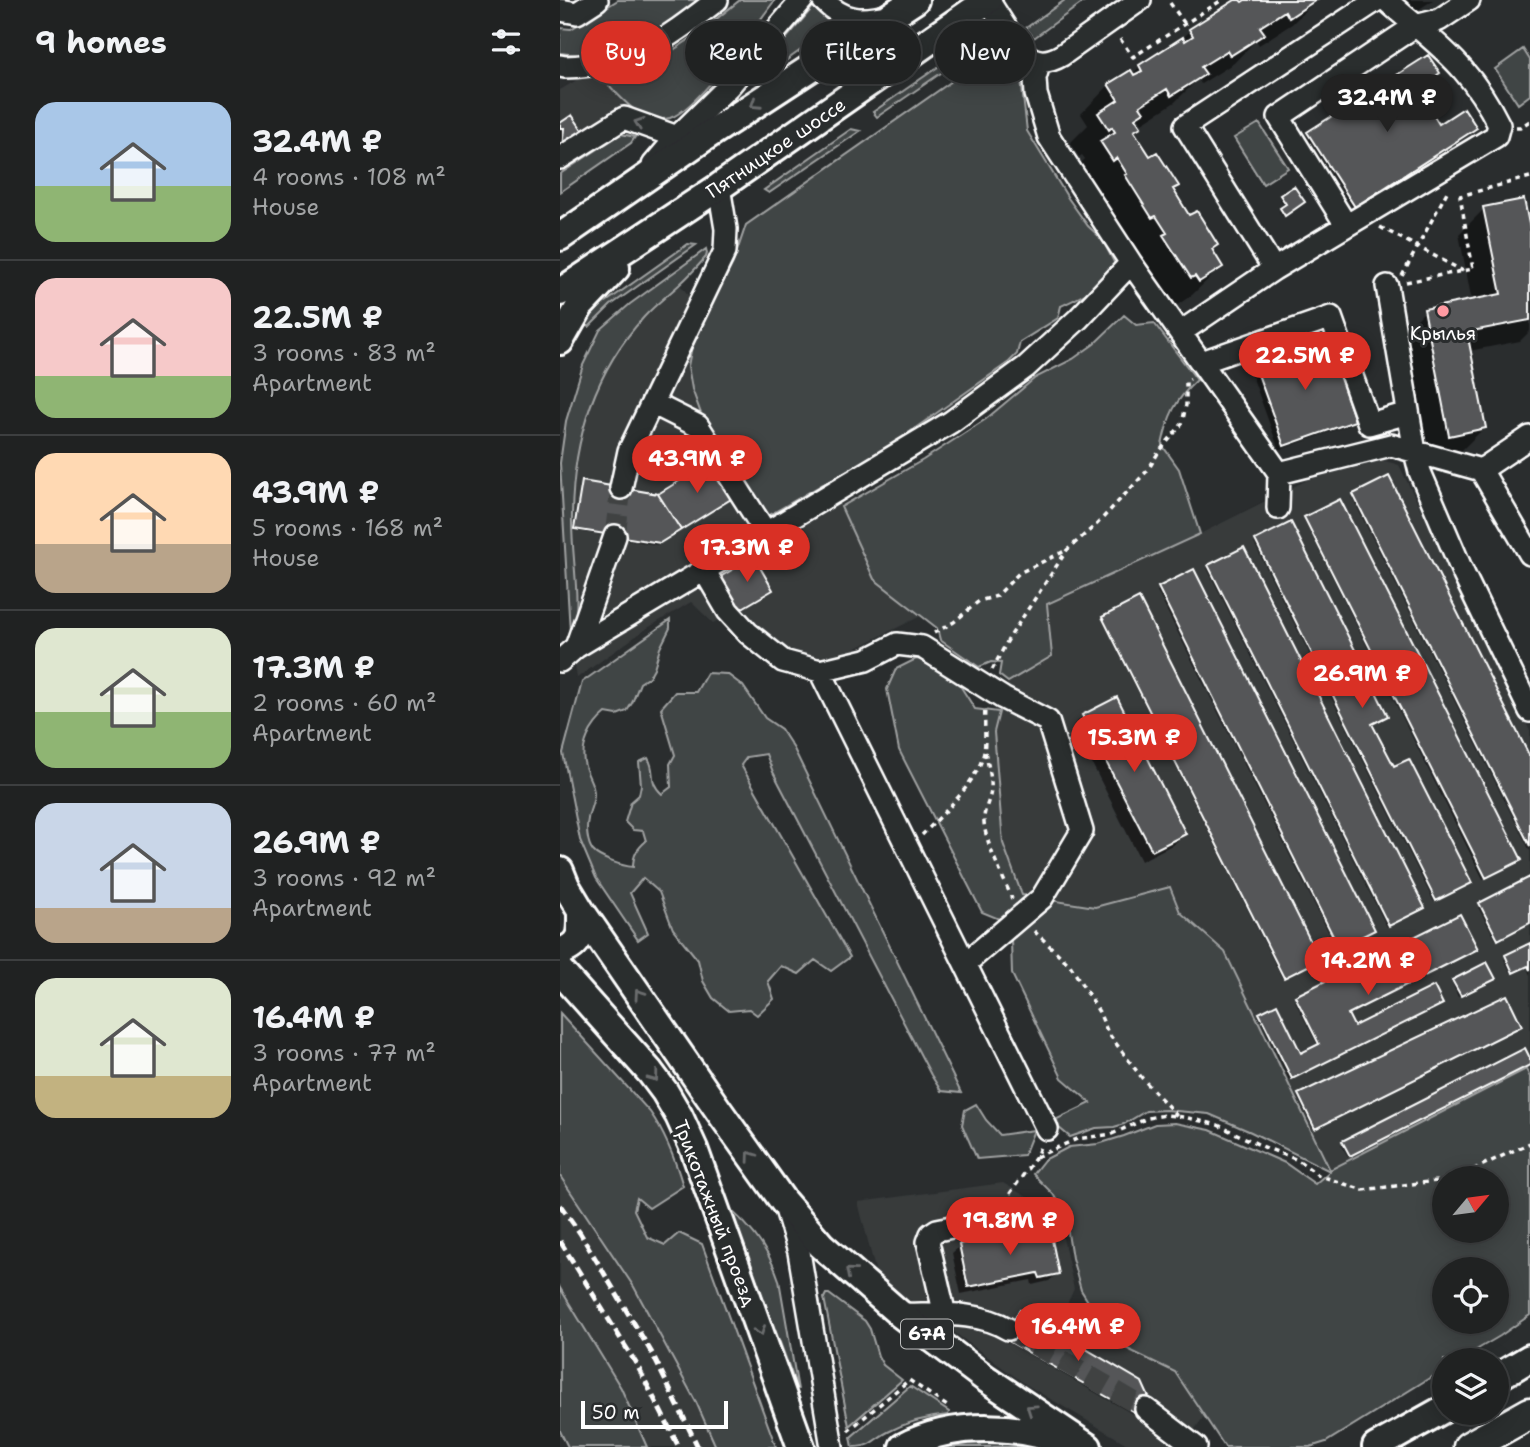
<!DOCTYPE html>
<html lang="en">
<head>
<meta charset="utf-8">
<style>
  :root { --surface:#202222; --page:#2d2f2f; --text:#f1f3f6; --muted:#a2a4a5; --line:#3d3f40; --accent:#d93025 }
  body { margin:0; font-family:"Shantell Sans",sans-serif; background:var(--page); color:var(--text); height:100vh; display:flex; flex-direction:column; font-size:26px; white-space:nowrap }
  * { box-sizing:border-box; margin:0 }
  p { font-size:23px; color:var(--muted) }
  .icon { flex:none; width:38px; height:38px; fill:none; stroke:currentColor; stroke-width:2; stroke-linecap:round; stroke-linejoin:round }
  .map { position:relative; flex:1; overflow:hidden }
  .details { display:flex; flex-direction:column; background:var(--surface); width:560px }
  .details>* { flex:none }
  .hud { position:absolute; left:21px; top:21px; width:665px; height:63px; display:flex; gap:14px }
  .needle { width:46px; rotate:61deg }
  .controls { position:absolute; left:872px; top:1166px; display:grid; gap:14px }
  .controls a { display:grid; place-items:center; width:77px; height:77px; border-radius:50%; background:var(--surface); box-shadow:0 4px 18px #0003,0 0 0 2px var(--line); font-size:35px }
  .scale { position:absolute; left:21px; bottom:18px; width:147px; box-sizing:border-box; padding-left:7px; border:4px solid #fff; border-top:0; font-size:19px; line-height:24px; white-space:nowrap; color:#fff; -webkit-text-stroke:5px #2a2d2e; paint-order:stroke }
  .price { position:absolute; translate:-50% -60px; padding:0 16px; border-radius:24px; background:var(--accent); color:#fff; font-size:23px; line-height:46px; filter:drop-shadow(0 2px 4px #0008) }
  .price::after { content:''; position:absolute; left:50%; top:42px; width:21px; height:16px; margin-left:-10px; background:inherit; clip-path:polygon(0 0,100% 0,50% 100%) }
  .price.active { background:#222; color:#fff }
  ul { padding:0; list-style:none }
  li { display:flex; align-items:center; gap:21px; height:175px; padding:0 35px }
  li+li { border-top:2px solid var(--line) }
  li span { display:grid; place-items:center; flex:none; width:196px; height:140px; border-radius:21px; color:#555 }
  li>.icon { margin-inline-start:auto }
  span .icon { width:84px; height:84px; fill:#fffc; stroke-width:1 }
  li b { font-size:30px }
  h2 { display:flex; justify-content:space-between; align-items:center; height:84px; padding:0 35px; font-size:30px }
  .pill { padding:0 24px; border-radius:32px; background:var(--surface); box-shadow:0 4px 18px #0003,0 0 0 2px var(--line); font-size:24px; line-height:63px }
  .pill.active { background:var(--accent); color:#fff }
  main { display:flex; flex:1; min-height:0 }
  .map>svg:first-child { display:block }
  .built { fill:#373a3b }
  .green { fill:#414445; stroke:#a0a2a2; stroke-width:2; fill-rule:evenodd }
  .shadow { fill:#0007 }
  .building { fill:#555758; stroke:#fff; stroke-width:2 }
  .lines { fill:none; stroke-linecap:round; stroke-linejoin:round }
  .minor-tunnel { stroke:#3f4243; stroke-width:21; stroke-dasharray:21 10; stroke-linecap:butt }
  .minor-casing { stroke:#fff; stroke-width:26 }
  .major-casing { stroke:#fff; stroke-width:32 }
  .highway-casing { stroke:#fff; stroke-width:35 }
  .path { stroke:#fff; stroke-width:3.5; stroke-dasharray:5 5; stroke-linecap:butt }
  .minor { stroke:#2a2d2e; stroke-width:21 }
  .major { stroke:#2a2d2e; stroke-width:26 }
  .highway { stroke:#2a2d2e; stroke-width:30 }
  .rail { stroke:#fff; stroke-width:5; stroke-dasharray:10 5; stroke-linecap:butt }
  .oneway { stroke:#6a6c6d }
  .poi-dot { fill:#ff9aa2; stroke:#2a2d2e; stroke-width:2.5 }
  .labels { text-anchor:middle; dominant-baseline:central; stroke-width:6; stroke-linejoin:round; paint-order:stroke }
  .shield { fill:#2a2d2e; stroke:#bfc0c0; stroke-width:2 }
  .shield-label { font-size:18px; font-weight:bold; fill:#fff }
  .street-label { font-size:19px; fill:#fff; stroke:#2a2d2e }
  .poi-label { font-size:19px; fill:#fff; stroke:#2a2d2e }
</style>
</head>
<body>
<main>
<section class="details">
<h2>9 homes<svg class="icon" aria-label="filters" viewBox="0 0 24 24"><path d="M4 7h16M4 17h16"/><circle cx="9" cy="7" r="2"/><circle cx="15" cy="17" r="2"/></svg></h2>
<ul>
<li><span style="background:linear-gradient(#a9c7e8 60%,#8fb573 0)"><svg class="icon" aria-label="home" viewBox="0 0 24 24"><path d="M3 11l9-7 9 7M6 9v11h12V9"/></svg></span><div><b>32.4M ₽</b><p>4 rooms · 108 m²</p><p>House</p></div></li>
<li><span style="background:linear-gradient(#f6c9c9 70%,#8fb573 0)"><svg class="icon" aria-label="home" viewBox="0 0 24 24"><path d="M3 11l9-7 9 7M6 9v11h12V9"/></svg></span><div><b>22.5M ₽</b><p>3 rooms · 83 m²</p><p>Apartment</p></div></li>
<li><span style="background:linear-gradient(#ffd9b3 65%,#b9a48a 0)"><svg class="icon" aria-label="home" viewBox="0 0 24 24"><path d="M3 11l9-7 9 7M6 9v11h12V9"/></svg></span><div><b>43.9M ₽</b><p>5 rooms · 168 m²</p><p>House</p></div></li>
<li><span style="background:linear-gradient(#dfe7d0 60%,#8fb573 0)"><svg class="icon" aria-label="home" viewBox="0 0 24 24"><path d="M3 11l9-7 9 7M6 9v11h12V9"/></svg></span><div><b>17.3M ₽</b><p>2 rooms · 60 m²</p><p>Apartment</p></div></li>
<li><span style="background:linear-gradient(#c9d6e8 75%,#b9a48a 0)"><svg class="icon" aria-label="home" viewBox="0 0 24 24"><path d="M3 11l9-7 9 7M6 9v11h12V9"/></svg></span><div><b>26.9M ₽</b><p>3 rooms · 92 m²</p><p>Apartment</p></div></li>
<li><span style="background:linear-gradient(#dfe7d0 70%,#c2b280 0)"><svg class="icon" aria-label="home" viewBox="0 0 24 24"><path d="M3 11l9-7 9 7M6 9v11h12V9"/></svg></span><div><b>16.4M ₽</b><p>3 rooms · 77 m²</p><p>Apartment</p></div></li>
</ul>
</section>
<div class="map">
<svg width="970" height="1447" viewBox="0 0 970 1447">
  <rect width="100%" height="100%" fill="#2a2d2e"/>
  <filter id="ink" filterUnits="userSpaceOnUse"><feTurbulence type="fractalNoise" baseFrequency=".0143" numOctaves="2"/><feDisplacementMap in="SourceGraphic" scale="14" xChannelSelector="R" yChannelSelector="G"/><feConvolveMatrix kernelMatrix="1 2 1 2 8 2 1 2 1" color-interpolation-filters="sRGB"/></filter>
  <g filter="url(#ink)">
    <path class="built" d="M20,78l23,1 37,35 10,4 11,1 -30,24 -71,49v-102z
      M119,285l3,2 23,30 -13,29 74,170 63,-35 45,98 47,37 -69,34 -39,10 -16,-5 -19,-8 -39,-37 -26,13 -22,-21 -45,27 -69,49 -7,-46 5,-5 1,-8 -4,-110 8,-71 15,-47 23,-42 26,-32z
      M822,460l17,5 131,266v346l-4,-8 -196,102 -105,-219 -45,-40 -10,-24 -75,19 -73,-12 -19,-52 -9,-111 14,-50 44,-26 -6,-52 154,-70 119,-60z
      M0,1176l74,111 63,117 19,43h-69l-26,-59 -61,-100z
      M443,1183l55,32 16,74 -6,13 14,18 31,22 62,30 30,43 -23,32h-50l-107,-63 -114,-83 -33,-20 -20,-79z"/>
    <path class="green" d="M58,0h85c-43,30 -87,61 -143,53v-25l11,1z
      M180,0h35c-20,26 -76,108 -105,118 -7,2 -15,1 -22,-1 -15,-4 -34,-27 -45,-38l1,-3c19,-5 39,-9 57,-19 28,-15 54,-37 79,-57z
      M505,0h21l-52,38 -8,-10z
      M254,6l19,21 -77,55v-8z
      M417,40h12l-112,77 -4,-5z
      M438,49l10,6 9,10 4,14 6,52 41,67 20,28 14,13 13,25c-12,23 -32,32 -54,42l-3,12 -38,24 -3,12 -8,8 -115,81 -128,74 -63,-98 -11,-30 -4,-23 4,-20 13,-29 28,-54 13,-38z
      M963,49l7,11v35l-12,9 -23,-35z
      M699,123l29,45 -25,16 -29,-46z
      M291,129l9,2 -91,62 -5,-3z
      M61,134l14,3 -4,6 -71,49v-18z
      M128,244l8,1 -85,60 -22,22 -5,-2 4,-9 11,-9z
      M146,249l1,4 -1,4c-8,9 -17,19 -26,27 -12,11 -25,21 -36,33 -50,55 -71,124 -72,198 -1,37 8,76 3,112l-5,5 -10,-169 6,-42 17,-56 17,-35 30,-26z
      M564,315l12,10 18,-2 43,57c-22,20 -29,36 -35,65l17,24 21,65 -153,70 5,52 -44,26 -9,-7 2,-12 -10,-1 -12,5 -39,-27 -3,-12 -63,-49 -33,-72 82,-47 63,-41 49,-41 38,-19 21,-15z
      M110,620v8l-10,20 -6,20 -5,9 -9,6 -8,20 -5,8 -10,4 -11,-2c-15,12 -27,34 -21,53 2,9 8,17 9,26 1,9 -5,18 -6,27 -2,9 -1,24 5,32 7,8 30,15 40,16 0,-12 4,-18 13,-26l-3,-10 -10,-1 -8,-8 6,-20 8,-7 2,-10 -2,-23 9,-4c9,15 -1,22 14,36l9,-7 -1,-23 5,-9 -14,-47 14,-16h21l11,-19 20,1 16,12 22,32 16,11 13,20 167,344 -20,-2 -10,-16 -158,-303 -7,-18 -19,3 -6,8 109,192 -19,14 -16,-11 -16,14 -18,-8 -13,15 6,18 -17,16 -8,-6 -20,2 -16,-13 -10,-17 -5,-21 -25,-31 -14,-37 -16,-14 -13,15 18,40 -10,7 -42,-62 -16,-38 -17,-87 19,-71z
      M356,659l23,4 20,21 16,25 24,3 -5,20 9,111 19,52 8,1 -20,17 -11,6 -17,-7 -83,-162 -12,-61 9,-20z
      M610,887l10,25 45,40 105,218 196,-101 4,8v238l-30,21 -41,24h-15v9l-118,73 -16,5h-85l-50,-75 -62,-30 -32,-52 -9,-32 -7,-44 -12,-20 -20,-20 11,-14 25,-13 29,-3 26,-8 31,-12 20,-1 35,7 32,14 43,19 30,21 15,-13 -79,-39 -42,-18 -43,-4 -20,1 -22,13 -10,3 -18,1 -26,9 -12,-10 -1,-8 34,-16 -29,-25 -50,-104 -1,-35 39,-39 45,7zM884,1178h52v52h-52zM884,1269h52v52h-52z
      M0,1013l90,99c16,23 25,47 33,74l-34,22 -12,-10 -3,12 13,27 18,8 14,-12 23,11 74,203h-60l-19,-43 -63,-117 -74,-111z
      M416,1104l10,16 14,15 34,-5 -10,25 -47,4 -15,-34 3,-15z
      M172,1211c22,19 38,42 47,69l19,110 -64,-169z
      M0,1288l61,100 26,59h-79l-8,-16z
      M266,1294h3l36,27 5,8 8,27 5,9 19,15 -53,46 -25,-128z
      M350,1386l39,26 -1,3c-21,2 -41,7 -60,17 -16,8 -16,15 -35,15l-2,-10z
      M438,1440l33,7h-86l21,-5z"/>
    <path class="shadow" d="M678,0l3,3 3,-3h72l-24,24 -33,21 -3,-5 -22,23 -33,21 -3,-5 -23,23 -33,21 -4,-7 -4,4 5,7 -6,6 88,134 -29,28 -22,15 -97,-139 12,-12 -3,-4 -3,2 -9,-14 18,-18 -7,-11 28,-29 23,-10 8,-9 40,-25 10,-10z
      M847,0h26l-18,12z
      M855,89l24,38 34,3 -121,77 -46,-72z
      M0,125l22,8 -22,15z
      M721,197l20,7 -19,12 -3,-5 6,-4 -5,-8z
      M924,209l46,29v93l-10,10 -51,10 15,77 -25,25 -35,7 -24,-124 25,-25 47,-9 -13,-68z
      M695,365l98,56 -4,4 -70,25 -29,-80z
      M23,483l75,13 74,1 -75,48 -84,-15 8,-45z
      M794,495l176,266v90l-178,-354z
      M745,518l213,343 -35,18 -179,-359z
      M730,524l80,200 23,45 75,116 -34,17 -180,-359z
      M649,567l212,343 -34,17 -180,-359z
      M633,572l178,360 -34,17 -180,-358z
      M543,618l213,343 -34,17 -180,-358z
      M523,716l101,118 -10,10 -33,17 -68,-135z
      M970,879v43l-34,18 -18,-33z
      M970,945v30l-4,-9 -15,7 -7,-14z
      M931,980l-33,17 -6,-14 1,-2z
      M736,997l50,17 7,14 86,-22 -150,74 -31,-64 2,-2 40,41 18,-9 -24,-47z
      M960,1026l-207,103 -16,-32 2,-2z
      M970,1062l-1,3 -181,92 -7,-13z
      M400,1246l97,28 -8,7 -17,4 -1,-5 -70,14 -9,-41z
      M458,1315l122,100 -2,2 -135,-77z"/>
    <path class="building" d="M675,0h5l2,2 3,-2h71l-27,18 -4,-7 -25,16 5,7 -35,22 -3,-5 -26,16 5,7 -35,22 -4,-7 -27,17 4,6 -9,6 6,9 -7,4 16,25 7,-4 22,34 -6,3 16,26 8,-4 21,34 -6,4 11,18 -24,15 -4,-6 -4,2 -28,-43 4,-2 -11,-17 -4,2 -27,-43 2,-1 -10,-16 -4,3 -13,-20 15,-9 -3,-5 -3,3 -11,-17 20,-13 -10,-16 23,-14 3,5 8,-4 -3,-6 44,-28 2,4 8,-5 -4,-7z
      M868,55l12,18 -23,16 22,35 25,-16 13,20 -122,79 -48,-75z
      M12,115l13,19 -23,14 2,-20h-4v-5z
      M734,186l11,16 -20,14 -5,-8 6,-4 -6,-9z
      M964,199l6,30v91l-63,12 19,96 -37,8 -25,-127 77,-15 -18,-87z
      M767,338l28,83 -71,25 -30,-83z
      M153,460l23,36 -55,34 -23,-36z
      M829,476l141,281v89l-177,-352z
      M22,481l76,13 23,36 -21,13 -86,-14z
      M780,499l182,361 -36,18 -182,-361z
      M731,522l97,194 -16,8 22,42 15,-7 63,124 -36,18 -181,-361z
      M684,547l181,361 -36,18 -181,-361z
      M194,557l19,33 -34,20 -19,-33z
      M634,569l181,361 -36,18 -181,-361z
      M579,598l181,362 -36,18 -182,-361z
      M557,697l69,137 -34,17 -70,-136z
      M970,877v46l-32,17 -19,-37z
      M900,914l18,35 -130,65 6,12 80,-40 9,18 -151,75 -33,-66 18,-9 24,49 18,-9 -24,-48z
      M970,943v27l-2,-4 -15,7 -8,-18z
      M927,962l9,17 -35,17 -9,-16z
      M947,995l15,31 -207,103 -17,-35z
      M965,1048l5,10v7l-180,91 -8,-15z
      M489,1225l10,49 -19,4 -2,-5 -70,14 -9,-43z
      M460,1310l122,72 9,20 -10,14 -138,-78z"/>
    <g class="lines">
      <path class="minor-tunnel" d="M55,536l6,-48
        M448,1329l138,80"/>
      <g class="minor-casing">
        <path id="minor" d="M263,0c21,22 39,22 67,15
          M428,0c7,11 14,22 21,33 14,21 26,38 53,22l78,-55
          M0,10l17,3 20,-13
          M480,61l-5,17 1,16 13,43 82,126 148,210 -1,35
          M0,66l5,1c69,-2 100,-27 152,-67
          M0,158l64,-40 53,19h12
          M93,165l24,-28 52,-51 73,-86
          M786,225l-67,-108 136,-91 24,-6 30,-20
          M714,269l-89,-143 192,-126
          M827,286l28,166 5,20 44,103 66,136
          M621,332l93,-63 222,-133 3,-11c-10,-20 -21,-38 -36,-55 -22,-26 -52,-47 -77,-70
          M642,362l129,-45 38,107 39,-11
          M92,403l46,23 68,107
          M921,470l49,-33
          M719,473l112,-28 90,25 49,84
          M61,488l8,-37 96,-200 1,-22 -7,-42
          M144,570l24,41 20,22 35,28 37,10 46,-11 31,-16 25,3 81,51 45,23 34,110 -40,67 -76,65
          M16,647l375,-225 75,-55 52,-48 53,-56
          M0,661l16,-14 39,-111
          M260,671l227,458
          M225,1206l14,46 33,195
          M340,1314c35,1 77,-4 108,15
          M385,1315l-17,-73 3,-8 6,-4 59,-12
          M586,1409l50,38"/>
      </g>
      <g class="major-casing">
        <path id="major" d="M0,237l145,-100 210,-137
          M0,292l159,-105 269,-187
          M0,341l20,-35 36,-38
          M0,871l6,15 15,25 138,200 64,90 38,44 79,69 85,64 103,69
          M0,952c23,-8 21,-20 21,-41
          M0,971l90,101 15,20 14,24 15,33 107,298
          M936,1378l34,-20
          M343,1447c50,-26 119,-24 170,-1
          M816,1447l68,-38"/>
      </g>
      <g class="highway-casing">
        <path id="highway" d="M909,1447l61,-34"/>
      </g>
      <path class="path" d="M610,3l15,21
        M560,39l13,18 89,-57
        M956,127h4l10,-6
        M820,227l83,44
        M842,276l46,-86
        M846,282l67,-13 -13,-73 70,-19
        M374,633l20,-11 25,-21 18,-5 22,-23 46,-22
        M432,670l17,-32 58,-88 30,-26 51,-54 10,-17 24,-29 4,-19v-24l4,-2
        M425,752c3,13 7,25 6,38 -1,11 -8,20 -7,32 1,21 20,56 28,77
        M362,835c20,-20 57,-55 62,-83 2,-11 0,-31 1,-44
        M474,931l36,34 29,47 9,21 34,45 35,38
        M476,1157l41,-18 35,-5 36,-16 17,-3 19,2 34,8 46,22 34,13 20,15 45,15 81,-10
        M895,1178l75,-35
        M444,1202l32,-45 4,-10
        M288,1431l61,-51 41,28"/>
      <use href="#minor" class="minor"/>
      <use href="#major" class="major"/>
      <use href="#highway" class="highway"/>
      <path class="rail" d="M0,1205l20,28 73,122 45,92
        M0,1241l77,124 42,82"/>
    </g>
    <defs><path id="oneway-chevron" d="M-2-3.5L2.5 0L-2 3.5" fill="none" stroke-width="1.6" stroke-linecap="round" stroke-linejoin="round" transform="scale(1.75)"/></defs>
    <g class="oneway">
      <use href="#oneway-chevron" transform="translate(195 104) rotate(147)"/>
      <use href="#oneway-chevron" transform="translate(79 123) rotate(-160)"/>
      <use href="#oneway-chevron" transform="translate(79 994) rotate(-125)"/>
      <use href="#oneway-chevron" transform="translate(94 1077) rotate(53)"/>
      <use href="#oneway-chevron" transform="translate(191 1156) rotate(-126)"/>
      <use href="#oneway-chevron" transform="translate(290 1272) rotate(-139)"/>
      <use href="#oneway-chevron" transform="translate(200 1331) rotate(70)"/>
      <use href="#oneway-chevron" transform="translate(471 1409) rotate(-146)"/>
    </g>
  </g>
  <circle class="poi-dot" cx="883" cy="311" r="7"/>
  <g class="labels">
    <rect class="shield" x="341" y="1319.5" width="52" height="29" rx="5"/>
    <g class="shield-label">
      <text x="367" y="1334">67A</text>
    </g>
    <g class="street-label">
      <text transform="translate(216 148) rotate(-34)">Пятницкое шоссе</text>
      <text transform="translate(155 1213) rotate(69)">Трикотажный проезд</text>
    </g>
    <g class="poi-label">
      <text x="883" y="333">Крылья</text>
    </g>
  </g>
</svg>
<div class="controls">
<a><svg class="needle" viewBox="-14 -14 28 28"><path d="M0-13l5 13h-10z" fill="#e53935"/><path d="M0 13l5-13h-10z" fill="#a2a4a5"/></svg></a>
<a><svg class="icon" aria-label="locate" viewBox="0 0 24 24"><circle cx="12" cy="12" r="6"/><path d="M12 2v4M12 18v4M2 12h4M18 12h4"/></svg></a>
<a><svg class="icon" aria-label="layers" viewBox="0 0 24 24"><path d="M12 4l9 5-9 5-9-5zM3 14l9 5 9-5"/></svg></a>
</div>
<div class="scale">50 m</div>
<b class="price active" style="left:827px;top:134px">32.4M ₽</b>
<b class="price" style="left:745px;top:392px">22.5M ₽</b>
<b class="price" style="left:137px;top:495px">43.9M ₽</b>
<b class="price" style="left:187px;top:584px">17.3M ₽</b>
<b class="price" style="left:802px;top:710px">26.9M ₽</b>
<b class="price" style="left:574px;top:774px">15.3M ₽</b>
<b class="price" style="left:808px;top:997px">14.2M ₽</b>
<b class="price" style="left:450px;top:1257px">19.8M ₽</b>
<b class="price" style="left:518px;top:1363px">16.4M ₽</b>
<div class="hud">
<a class="pill active">Buy</a>
<a class="pill">Rent</a>
<a class="pill">Filters</a>
<a class="pill">New</a>
</div>
</div>
</main>
</body>
</html>
